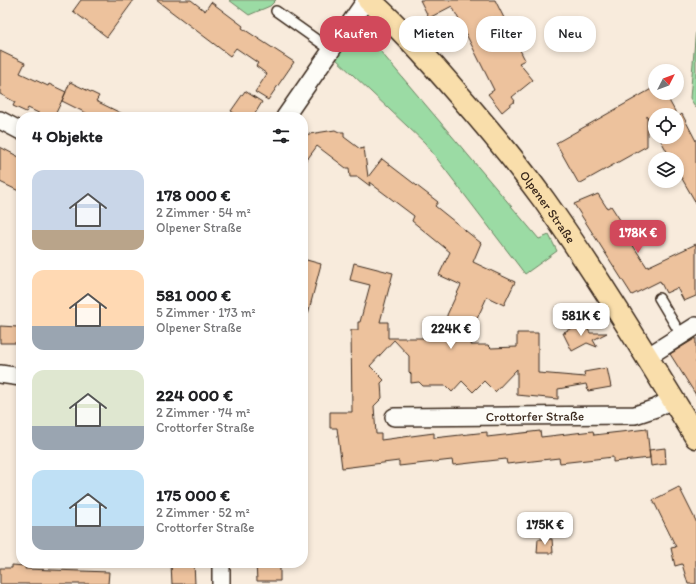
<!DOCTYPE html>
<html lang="de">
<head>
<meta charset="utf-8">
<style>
  :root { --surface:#fff; --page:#f2f2f2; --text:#202124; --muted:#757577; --accent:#d1495b }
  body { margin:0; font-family:Itim,sans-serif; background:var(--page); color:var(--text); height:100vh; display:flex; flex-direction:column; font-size:15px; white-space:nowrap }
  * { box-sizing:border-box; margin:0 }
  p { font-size:13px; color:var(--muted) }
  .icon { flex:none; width:22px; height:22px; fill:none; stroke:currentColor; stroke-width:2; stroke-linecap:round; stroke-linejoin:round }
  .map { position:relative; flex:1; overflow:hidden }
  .panel { position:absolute; left:16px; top:112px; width:292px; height:456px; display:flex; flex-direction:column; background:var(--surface); border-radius:16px; box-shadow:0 2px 6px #0003 }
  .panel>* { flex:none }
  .guide { position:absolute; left:320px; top:16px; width:316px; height:36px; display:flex; gap:8px }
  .needle { width:26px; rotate:48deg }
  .buttons { position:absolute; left:648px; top:64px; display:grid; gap:8px }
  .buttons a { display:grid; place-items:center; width:36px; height:36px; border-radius:50%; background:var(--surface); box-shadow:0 2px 6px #0003; font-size:20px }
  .price { position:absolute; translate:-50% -34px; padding:0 9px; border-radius:8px; background:#fff; color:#222; font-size:13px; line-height:26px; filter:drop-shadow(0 1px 2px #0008) }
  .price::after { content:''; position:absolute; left:50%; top:24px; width:12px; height:9px; margin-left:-6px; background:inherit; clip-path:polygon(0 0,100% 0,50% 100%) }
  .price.current { background:var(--accent); color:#fff }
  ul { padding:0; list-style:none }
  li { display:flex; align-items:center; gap:12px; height:100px; padding:0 16px }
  li span { display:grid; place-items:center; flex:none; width:112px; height:80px; border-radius:12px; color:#555 }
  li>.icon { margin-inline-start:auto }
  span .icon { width:48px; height:48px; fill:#fffc; stroke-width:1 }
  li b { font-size:17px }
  h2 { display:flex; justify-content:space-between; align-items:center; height:48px; padding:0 16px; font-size:17px }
  .pill { padding:0 14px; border-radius:16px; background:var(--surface); box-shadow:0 2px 6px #0003; font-size:14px; line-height:36px }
  .pill.current { background:var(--accent); color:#fff }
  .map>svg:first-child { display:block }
  .green { fill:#9bdba4; stroke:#6b8261 }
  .building { fill:#edc29d; stroke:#3b2a1e }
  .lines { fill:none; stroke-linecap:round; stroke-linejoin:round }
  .service-casing { stroke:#3b2a1e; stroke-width:12 }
  .minor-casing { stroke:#3b2a1e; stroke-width:20 }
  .primary-casing { stroke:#3b2a1e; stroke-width:25 }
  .service { stroke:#fdfcf7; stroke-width:9 }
  .minor { stroke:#fdfcf7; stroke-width:17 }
  .primary { stroke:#f9deab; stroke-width:22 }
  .labels { text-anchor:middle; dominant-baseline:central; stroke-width:4; stroke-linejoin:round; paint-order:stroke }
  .street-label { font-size:13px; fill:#3b2a1e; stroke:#fdfcf7 }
</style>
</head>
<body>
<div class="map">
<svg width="696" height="584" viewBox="0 0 696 584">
  <rect width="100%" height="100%" fill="#f8ebdc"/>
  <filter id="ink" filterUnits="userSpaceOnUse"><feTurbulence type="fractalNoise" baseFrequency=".025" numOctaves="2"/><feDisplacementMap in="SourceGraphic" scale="8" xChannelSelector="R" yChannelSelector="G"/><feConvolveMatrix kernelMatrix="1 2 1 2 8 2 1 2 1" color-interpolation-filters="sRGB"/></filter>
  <g filter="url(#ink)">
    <path class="green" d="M229,0h47l-6,6 -21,9z
      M696,28v80l-6,-10z
      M368,29l7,16 164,194 10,-4 8,16 -32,23 -100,-131 -90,-85 15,-24 8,-4z"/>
    <path class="building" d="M81,0h53l-27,37 -34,-26z
      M156,0h35l14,11 6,-9 32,24 -1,2 52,34 -26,38 -13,-8 12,-18 -11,-8 2,-3 -22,-15 -6,8z
      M420,0h75l30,60 -6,3 14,17 -21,17 3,4 -13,11 -14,-18 6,-4 -42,-84 -23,12z
      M0,51l25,12 -5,10 28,13 1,-2 17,8 -12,25h-7l-19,-9 -2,4 -13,-6 2,-4 -15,-8z
      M70,82l29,14 -3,5 33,16h-35l-32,-16z
      M655,87v6h10l12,22h-22v16l-8,-15v30l-68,38 -23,-41z
      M245,91l17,11 -9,15h-13l-9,-6z
      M682,114l14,27v62l-19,-33v-11h-6l-12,-22h18v-21l1,1z
      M335,130l4,2h5v5l16,12 4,-1 4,29 14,-18 56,43 -3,4 46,37 -8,19 42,20 -11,23 -17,-8 -17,37 4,1 -3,10h17l3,3 26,-1v-14h21v40l47,4 -1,-5 23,-4 4,19 -23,4 -2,-7 -28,5v10l-41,-4v-26l-22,23 -11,-11 -11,11 -11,-11 -10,11 -6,-6h-23l-4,-4 -8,1v-9l-2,-2v-16l-15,-16 -24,26 14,14 -3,3 1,15 -8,8 2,28h5v6l53,-7v5l53,-6v5l53,-6 1,6 52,-6 1,4 53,-6 3,29 -37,4v-5l-53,6 -1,-5 -52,6 -1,-5 -53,6 -1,-5 -53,6v-5l-57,7 -5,-40h-7v-16h22l-1,-82h7v-8h2l10,-37 -20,-5 4,-17 39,10 -13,49h8v16h58l1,-23 14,-30 -22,-10 11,-23 -38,-31 2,-5 -45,-34 1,4 -12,-9h-8l-1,-9h-3l-29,-22 -14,19v-30z
      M0,147l21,11v34l-21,-10z
      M598,194l9,14 4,-2 24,37 -3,1 15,23 49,-23v52l-12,5 -7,-13 -11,5 -6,-12 -28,14 -58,-91z
      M303,259l18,5 -13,50h-5z
      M584,322l6,11h17l-14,7 4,7 -10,-4 -15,8 -9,-18h3l-2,-1z
      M0,326l18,1v16h-18z
      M696,338v57l-26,-41z
      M665,448l1,16 -15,2 -2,-16z
      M679,487l17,34v63h-8l-6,-20 -7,2 -4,-18 5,-1 -23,-47z
      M538,539h14l1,14h-16z
      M171,563h23l1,21h-23z
      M256,563h24v18h-23z
      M12,565l13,1v3l84,3 -1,12h-108v-16h12z"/>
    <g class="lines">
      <g class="service-casing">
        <path id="service" d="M276,11l55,39
          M659,298l22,37"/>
      </g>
      <g class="minor-casing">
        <g id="minor">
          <path d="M285,117l81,-117"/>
          <path d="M0,120l21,11"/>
          <path d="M647,357l49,-31"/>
          <path d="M0,374l21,3"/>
          <path id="s1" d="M394,417l241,-2 21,-7 16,-9"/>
          <path d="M221,563v21"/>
        </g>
      </g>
      <g class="primary-casing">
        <g id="primary">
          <path id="s2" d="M369,0c33,29 61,61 89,94 30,34 59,69 86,106 54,76 103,157 152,237"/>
        </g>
      </g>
      <use href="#service" class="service"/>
      <use href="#minor" class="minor"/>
      <use href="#primary" class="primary"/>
    </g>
  </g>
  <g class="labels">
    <g class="street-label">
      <text stroke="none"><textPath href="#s2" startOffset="274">Olpener Straße</textPath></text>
      <text stroke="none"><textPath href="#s1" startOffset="141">Crottorfer Straße</textPath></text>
    </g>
  </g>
</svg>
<div class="buttons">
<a><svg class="needle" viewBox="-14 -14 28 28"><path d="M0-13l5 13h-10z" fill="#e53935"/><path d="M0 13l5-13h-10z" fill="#757577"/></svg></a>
<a><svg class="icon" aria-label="locate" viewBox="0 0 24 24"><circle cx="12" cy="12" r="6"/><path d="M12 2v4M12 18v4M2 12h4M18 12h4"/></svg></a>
<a><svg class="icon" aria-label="layers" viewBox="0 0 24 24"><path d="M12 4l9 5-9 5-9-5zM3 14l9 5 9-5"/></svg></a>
</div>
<b class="price current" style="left:638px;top:254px">178K €</b>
<b class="price" style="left:581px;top:337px">581K €</b>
<b class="price" style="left:451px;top:350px">224K €</b>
<b class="price" style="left:545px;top:546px">175K €</b>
<div class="guide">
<a class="pill current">Kaufen</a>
<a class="pill">Mieten</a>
<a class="pill">Filter</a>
<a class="pill">Neu</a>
</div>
<section class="panel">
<h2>4 Objekte<svg class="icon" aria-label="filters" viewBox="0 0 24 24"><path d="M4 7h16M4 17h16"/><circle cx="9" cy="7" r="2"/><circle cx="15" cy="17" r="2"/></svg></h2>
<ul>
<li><span style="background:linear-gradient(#c9d6e8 75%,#b9a48a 0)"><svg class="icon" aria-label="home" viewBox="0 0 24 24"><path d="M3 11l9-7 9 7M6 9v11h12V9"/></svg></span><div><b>178 000 €</b><p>2 Zimmer · 54 m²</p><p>Olpener Straße</p></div></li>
<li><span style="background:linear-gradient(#ffd9b3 70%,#9aa5b1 0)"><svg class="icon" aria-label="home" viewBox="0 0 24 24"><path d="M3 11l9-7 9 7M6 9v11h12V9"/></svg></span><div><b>581 000 €</b><p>5 Zimmer · 173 m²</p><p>Olpener Straße</p></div></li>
<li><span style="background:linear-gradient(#dfe7d0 70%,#9aa5b1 0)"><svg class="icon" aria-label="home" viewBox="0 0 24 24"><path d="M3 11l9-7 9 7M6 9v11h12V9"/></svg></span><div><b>224 000 €</b><p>2 Zimmer · 74 m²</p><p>Crottorfer Straße</p></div></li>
<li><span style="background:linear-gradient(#bfe0f5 70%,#9aa5b1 0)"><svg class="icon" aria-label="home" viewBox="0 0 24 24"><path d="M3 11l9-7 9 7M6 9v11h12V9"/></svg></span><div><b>175 000 €</b><p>2 Zimmer · 52 m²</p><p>Crottorfer Straße</p></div></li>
</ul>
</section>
</div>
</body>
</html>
